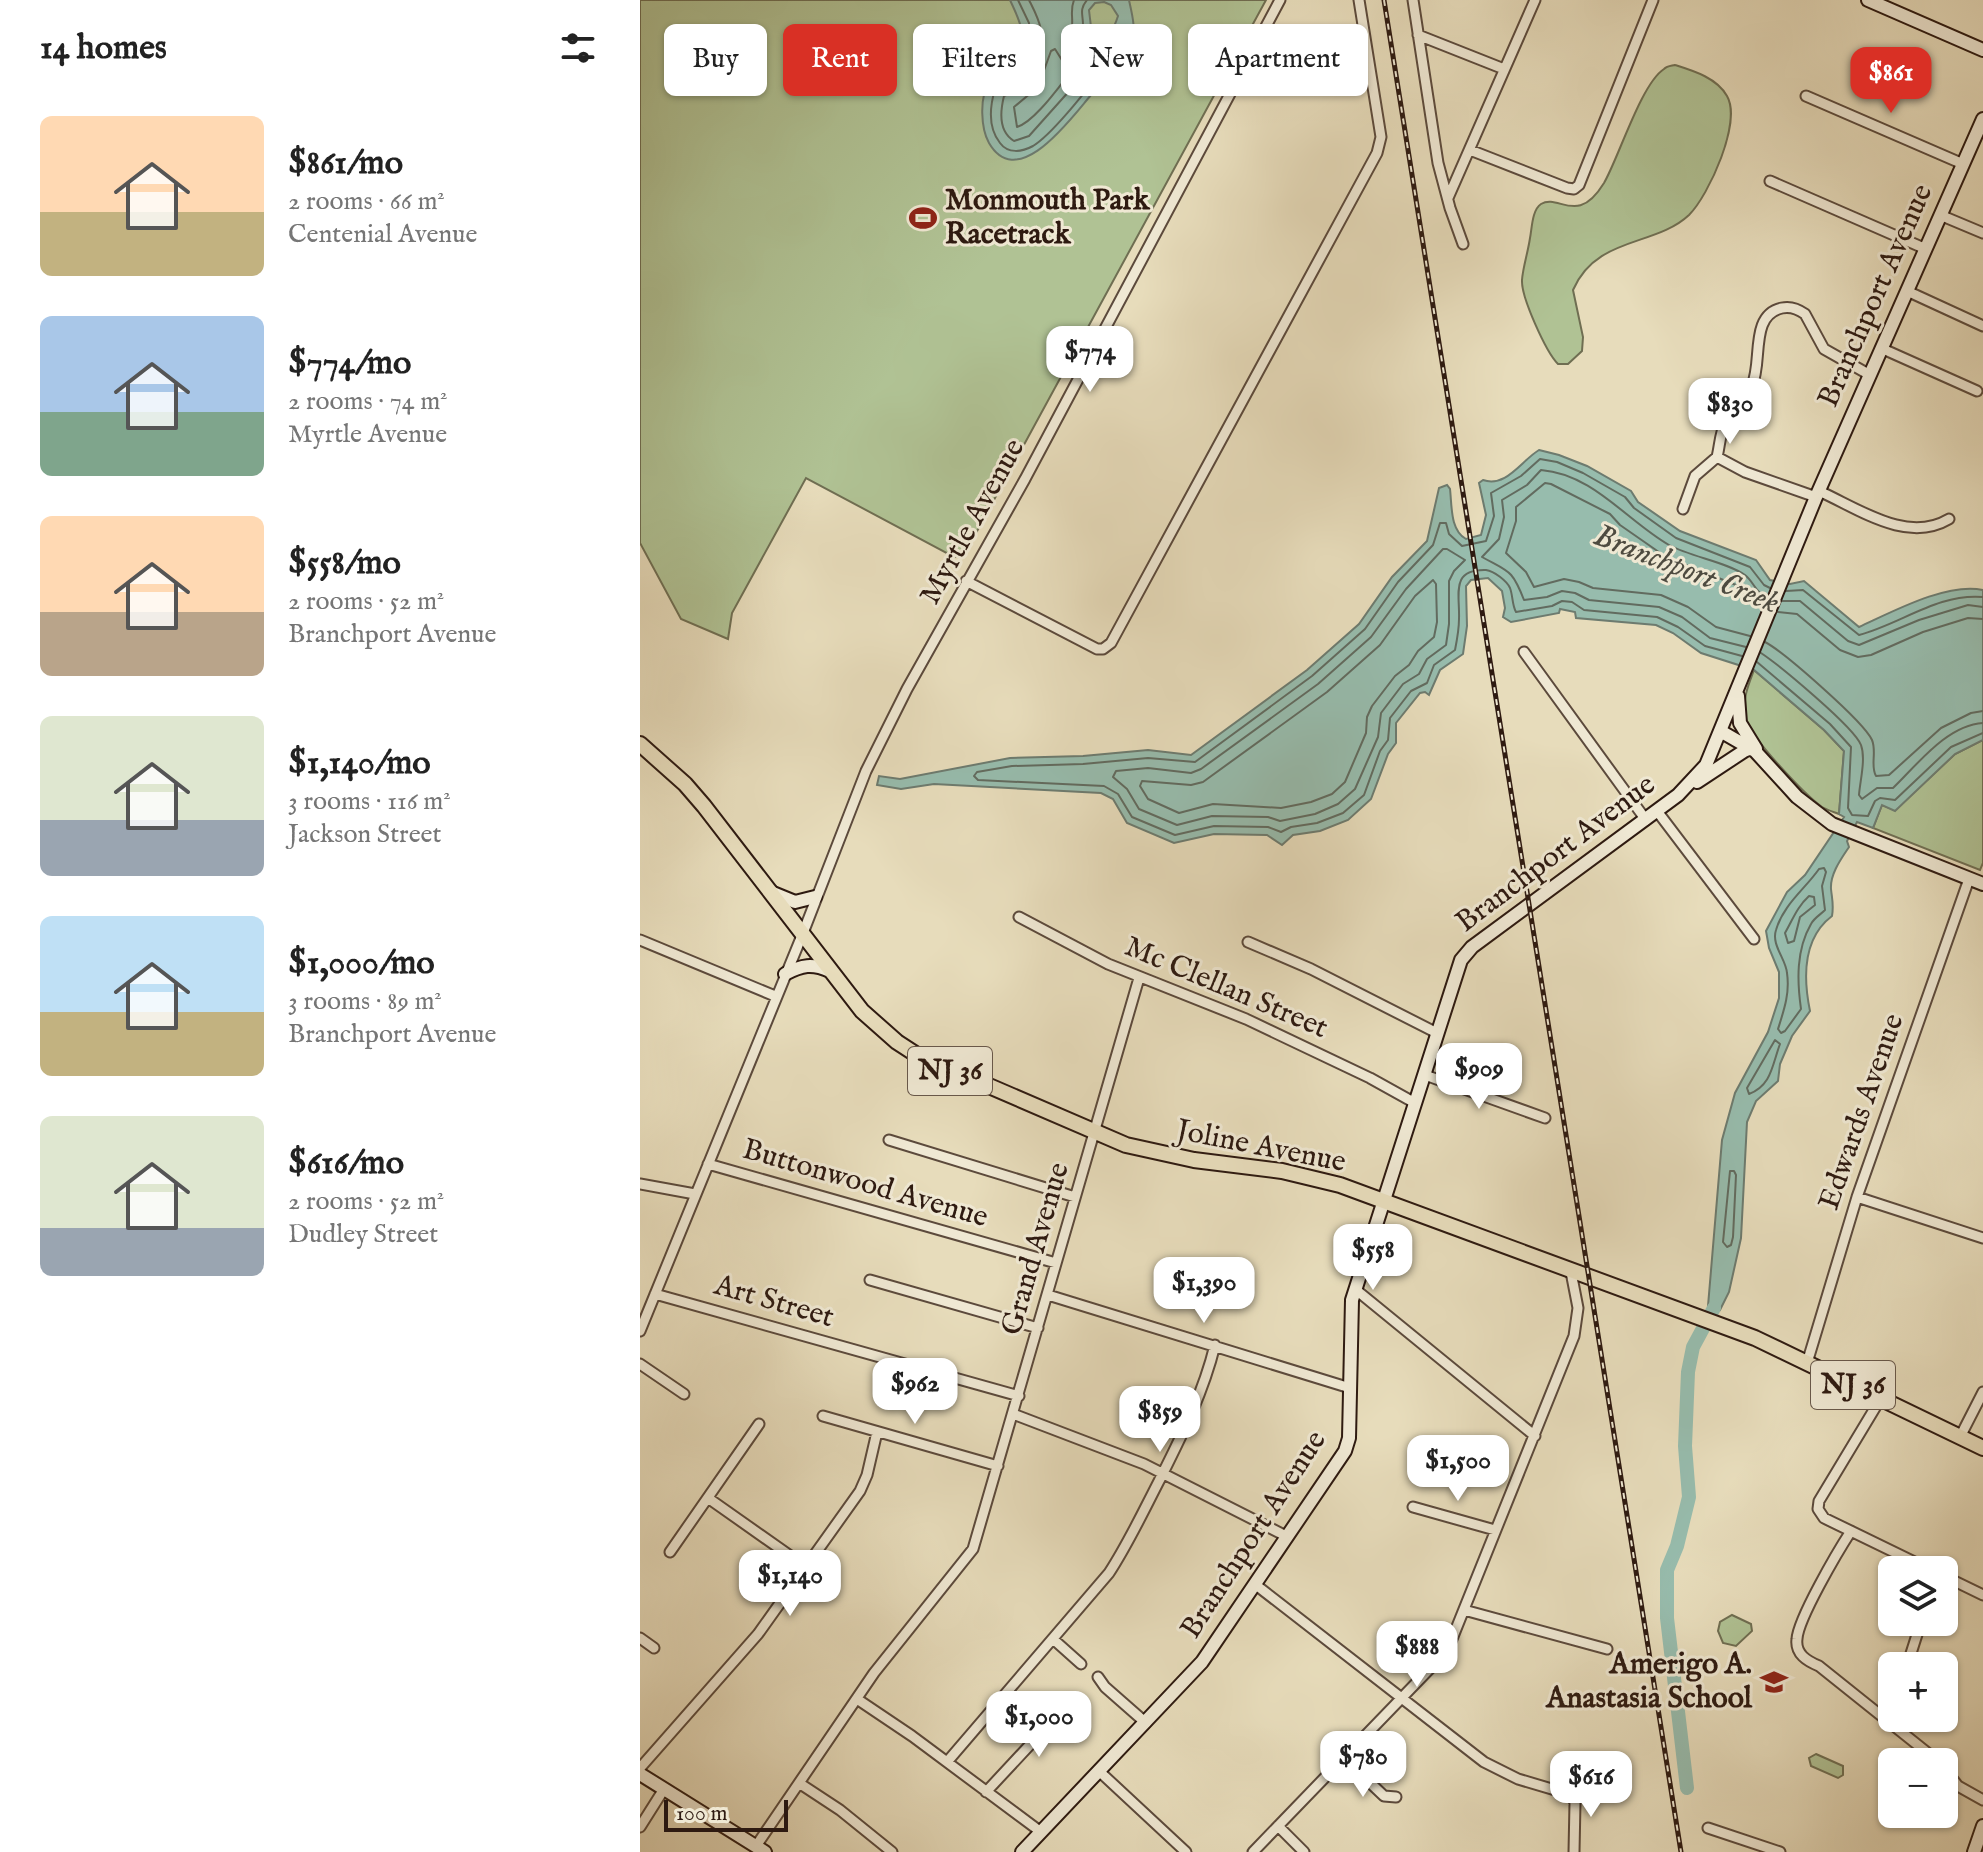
<!DOCTYPE html>
<html lang="en">
<head>
<meta charset="utf-8">
<style>
  :root { --surface:#fff; --page:#f6f6f6; --text:#222; --muted:#767676; --accent:#d93025 }
  body { margin:0; font-family:"IM FELL English",serif; background:var(--page); color:var(--text); height:100vh; display:flex; flex-direction:column; font-size:30px; white-space:nowrap }
  * { box-sizing:border-box; margin:0 }
  p { font-size:26px; color:var(--muted) }
  .icon { flex:none; width:44px; height:44px; fill:none; stroke:currentColor; stroke-width:2; stroke-linecap:round; stroke-linejoin:round }
  .map { position:relative; flex:1; overflow:hidden }
  .sheet { display:flex; flex-direction:column; background:var(--surface); width:640px }
  .sheet>* { flex:none }
  .banner { position:absolute; left:24px; top:24px; width:760px; height:72px; display:flex; gap:16px }
  .tools { position:absolute; left:1238px; top:1556px; display:grid; gap:16px }
  .tools a { display:grid; place-items:center; width:80px; height:80px; border-radius:12px; background:var(--surface); box-shadow:0 2px 6px #0004; font-size:40px }
  .scale { position:absolute; left:24px; bottom:20px; width:124px; box-sizing:border-box; padding-left:8px; border:4px solid #2e1a11; border-top:0; font-size:22px; line-height:28px; white-space:nowrap; color:#2e1a11; -webkit-text-stroke:6px #efe8d3; paint-order:stroke }
  .price { position:absolute; translate:-50% -68px; padding:0 18px; border-radius:16px; background:#fff; color:#222; font-size:26px; line-height:52px; filter:drop-shadow(0 2px 4px #0008) }
  .price::after { content:''; position:absolute; left:50%; top:48px; width:24px; height:18px; margin-left:-12px; background:inherit; clip-path:polygon(0 0,100% 0,50% 100%) }
  .price.on { background:var(--accent); color:#fff }
  ul { padding:0; list-style:none }
  li { display:flex; align-items:center; gap:24px; height:200px; padding:0 40px }
  li span { display:grid; place-items:center; flex:none; width:224px; height:160px; border-radius:12px; color:#555 }
  li>.icon { margin-inline-start:auto }
  span .icon { width:96px; height:96px; fill:#fffc; stroke-width:1 }
  li b { font-size:34px }
  h2 { display:flex; justify-content:space-between; align-items:center; height:96px; padding:0 40px; font-size:34px }
  .pill { padding:0 28px; border-radius:12px; background:var(--surface); box-shadow:0 2px 6px #0004; font-size:28px; line-height:72px }
  .pill.on { background:var(--accent); color:#fff }
  main { display:flex; flex:1; min-height:0 }
  .map>svg:first-child { display:block }
  .green { fill:#b0c294; stroke:#6f6e52; stroke-width:2 }
  .water { fill:#97bcad; stroke:#6d7b6f; stroke-width:2; fill-rule:evenodd }
  .lines { fill:none; stroke-linecap:round; stroke-linejoin:round }
  .shore { stroke:#626b5f; stroke-width:2 }
  .river { stroke:#97bcad; stroke-width:14 }
  .street-casing { stroke:#5c4a3c; stroke-width:13 }
  .secondary-casing { stroke:#2e1a11; stroke-width:16 }
  .primary-casing { stroke:#2e1a11; stroke-width:18 }
  .street { stroke:#efe8d3; stroke-width:9 }
  .secondary { stroke:#efe8d3; stroke-width:12 }
  .primary { stroke:#e7dcbb; stroke-width:14 }
  .rail-casing { stroke:#2e1a11; stroke-width:5 }
  .rail { stroke:#efe8d3; stroke-width:2; stroke-dasharray:6; stroke-linecap:butt }
  .labels { text-anchor:middle; dominant-baseline:central; stroke-width:6; stroke-linejoin:round; paint-order:stroke }
  .shield { fill:#efe8d3; stroke:#68584b; stroke-width:2 }
  .shield-label { font-size:28px; font-weight:bold; fill:#2e1a11 }
  .poi-label { font-size:30px; font-weight:bold; fill:#2e1a11; stroke:#efe8d3; text-anchor:start }
  .street-label { font-size:30px; fill:#2e1a11; stroke:#efe8d3 }
  .water-label { font-size:32px; font-style:italic; fill:#4e4b40; stroke:#efe8d3 }
</style>
</head>
<body>
<main>
<section class="sheet">
<h2>14 homes<svg class="icon" aria-label="filters" viewBox="0 0 24 24"><path d="M4 7h16M4 17h16"/><circle cx="9" cy="7" r="2"/><circle cx="15" cy="17" r="2"/></svg></h2>
<ul>
<li><span style="background:linear-gradient(#ffd9b3 60%,#c2b280 0)"><svg class="icon" aria-label="home" viewBox="0 0 24 24"><path d="M3 11l9-7 9 7M6 9v11h12V9"/></svg></span><div><b>$861/mo</b><p>2 rooms · 66 m²</p><p>Centenial Avenue</p></div></li>
<li><span style="background:linear-gradient(#a9c7e8 60%,#7fa58c 0)"><svg class="icon" aria-label="home" viewBox="0 0 24 24"><path d="M3 11l9-7 9 7M6 9v11h12V9"/></svg></span><div><b>$774/mo</b><p>2 rooms · 74 m²</p><p>Myrtle Avenue</p></div></li>
<li><span style="background:linear-gradient(#ffd9b3 60%,#b9a48a 0)"><svg class="icon" aria-label="home" viewBox="0 0 24 24"><path d="M3 11l9-7 9 7M6 9v11h12V9"/></svg></span><div><b>$558/mo</b><p>2 rooms · 52 m²</p><p>Branchport Avenue</p></div></li>
<li><span style="background:linear-gradient(#dfe7d0 65%,#9aa5b1 0)"><svg class="icon" aria-label="home" viewBox="0 0 24 24"><path d="M3 11l9-7 9 7M6 9v11h12V9"/></svg></span><div><b>$1,140/mo</b><p>3 rooms · 116 m²</p><p>Jackson Street</p></div></li>
<li><span style="background:linear-gradient(#bfe0f5 60%,#c2b280 0)"><svg class="icon" aria-label="home" viewBox="0 0 24 24"><path d="M3 11l9-7 9 7M6 9v11h12V9"/></svg></span><div><b>$1,000/mo</b><p>3 rooms · 89 m²</p><p>Branchport Avenue</p></div></li>
<li><span style="background:linear-gradient(#dfe7d0 70%,#9aa5b1 0)"><svg class="icon" aria-label="home" viewBox="0 0 24 24"><path d="M3 11l9-7 9 7M6 9v11h12V9"/></svg></span><div><b>$616/mo</b><p>2 rooms · 52 m²</p><p>Dudley Street</p></div></li>
</ul>
</section>
<div class="map">
<svg width="1343" height="1852" viewBox="0 0 1343 1852">
  <rect width="100%" height="100%" fill="#e7dcbb"/>
  <filter id="stains"><feTurbulence type="fractalNoise" baseFrequency=".0025" numOctaves="4"/><feColorMatrix values="0 0 0 0 .2 0 0 0 0 .09 0 0 0 0 .02 0 0 0 .5 -.17"/></filter>
  <radialGradient id="worn" r=".72"><stop offset=".6" stop-color="#630" stop-opacity="0"/><stop offset="1" stop-color="#630" stop-opacity=".3"/></radialGradient>
  <path class="green" d="M0,0h626l-302,555 -10,2 -148,-79 -74,135 -4,26 -47,-20 -41,-76z
    M1035,65c19,6 42,13 52,31 15,26 -18,99 -38,119 -34,32 -93,21 -116,75l10,47 -1,14 -14,13h-10c-12,-12 -37,-67 -36,-84 1,-13 6,-28 8,-42 2,-10 2,-28 11,-34 18,-11 36,23 63,-21 15,-26 37,-99 60,-114 3,-3 7,-3 11,-4z
    M1114,670l70,60 20,21 -5,63c-5,-2 -12,-4 -17,-7 -17,-12 -73,-71 -77,-89 -3,-18 3,-32 9,-48z
    M1343,740v123l-3,7 -107,-42 9,-23 13,5 60,-56z
    M1092,1615l19,9 1,7 -16,15 -13,-3 -5,-12 2,-9z
    M1176,1754l27,12v9l-5,3 -27,-12 -2,-8z"/>
  <path class="water" d="M370,0h119c3,14 7,28 3,42 -6,20 -28,38 -41,53 -19,22 -73,98 -102,48 -8,-14 -10,-46 0,-59 6,-8 14,-4 21,-11 4,-4 5,-10 7,-16 9,-26 4,-33 -7,-57zM464,2l7,3 7,11c-4,13 -13,29 -26,32l-5,-7 4,-14 -2,-17 6,-7z
    M899,450l20,5 28,11 44,25 7,11 42,29 76,29 14,20 20,4 14,-3 55,46c33,-15 88,-45 124,-37v150l-28,14 -60,57 -13,-6 -9,23 -16,-6 -10,19 2,6c-8,12 -19,27 -18,42 1,10 3,16 1,27 -29,22 -29,61 -22,95l-18,25 -12,28 -2,17 -22,20 -9,21 -6,116 -12,54 -9,18 -12,-4 14,-166 13,-47 33,-61 11,-34v-26l-10,-24 -3,-17 21,-39 18,-17 39,-58 -5,-3 5,-63 -20,-21 -70,-60 -53,-17 -28,-20 -17,-8 -80,-7 -1,-6 -15,-3 -1,4 -48,9 -8,-5 2,-9 -3,-17 -14,-13 -17,2 -5,6 1,40 -4,28 -23,16 -11,25 -4,-3 -5,1 -24,30v20l-8,11 -17,45 -23,21 -28,11 -27,4 -11,10 -15,-10 -53,-1 -40,9 -47,-20 -14,-24 -12,-6 -167,-9 -33,5 -24,-4 2,-9 21,3 110,-21 73,-2 65,-6 43,5 116,-85 52,-46 33,-47 35,-36 12,-53 8,-3 3,4c2,17 0,41 16,50l15,-4 5,-20 -7,-32 4,-3c23,8 38,-19 56,-30z"/>
  <g class="lines">
    <path class="shore" d="M378,0l11,23 1,21 -11,32 -9,8 -15,5c-5,17 -7,39 5,54 8,11 22,9 33,3 22,-13 65,-71 83,-93l7,-11 -1,-5 -4,-1 -11,14 -10,6 -14,-4c-6,-11 -1,-15 0,-27 0,-11 -4,-15 4,-25
      M389,0c5,10 10,19 12,30 4,24 -13,59 -37,66 -4,16 -5,36 10,45l15,-5 59,-66 -1,-4c-22,-12 -16,-20 -15,-40 1,-10 -2,-16 2,-26
      M415,49l15,24c-12,15 -36,49 -53,54l-3,-20 24,-20 13,-36z
      M803,549h4l18,11 -11,11 -5,10v43l-3,21 -19,14 -8,15 -16,10 -22,29 -3,24 -23,52 -17,15 -23,10 -35,7 -12,-4 -56,-1 -35,9 -38,-16 -12,-20 -14,-12 3,-6 32,-3 43,5 10,-4 117,-85 53,-47 35,-48z
      M793,580l3,4 1,38 -3,15 -16,14 -9,14 -14,11 -23,30 -5,11 -1,16 -21,49 -13,12 -21,8 -30,6 -68,-4 -34,9 -31,-14 -8,-13 2,-5 49,4 12,-3 124,-90 53,-47 35,-49z
      M1146,591l17,-1 56,45c42,-11 79,-42 124,-38
      M1142,601h18l48,40 11,4 60,-25 49,-15 15,2
      M1138,612l19,2 43,36 18,7 13,-2 52,-23 45,-14 15,1
      M1110,636l-34,-9 -28,-20 -27,-12 -68,-7 -14,-6 -15,-3 -30,8 -8,-15 -20,-19 10,-32v-14l29,-24 6,1 59,30 10,11 46,32 70,28 15,17 11,6
      M1125,642c19,10 99,80 107,98 5,12 -2,26 4,36l13,-1 52,-47 30,-15 12,-2
      M1106,647l-36,-9 -28,-21 -23,-10 -70,-7 -14,-7 -13,-2 -15,6 -23,3c-12,-31 -15,-28 -42,-43l17,-18 5,-22 -2,-17 25,-15 14,-15c52,4 86,51 128,75 22,12 58,17 76,30 9,7 10,17 21,22
      M1121,653c18,12 93,74 100,92 5,14 -1,36 -2,50l3,4 15,-11h16c24,-23 54,-63 90,-65
      M1102,656l-37,-10 -27,-19 -21,-10 -73,-7 -12,-8 -10,-1 -10,5 -36,6c-4,-7 -3,-16 -6,-24 -3,-7 -16,-17 -24,-18 -36,-1 -26,24 -27,49 0,10 -2,21 -4,31l-21,15 -7,18 -16,8 -21,27 -2,22 -8,11 -16,44 -21,18 -26,10 -26,4 -10,5 -13,-5 -54,-1 -39,9 -43,-18 -14,-23 -14,-8 -126,-6 -4,-4 3,-4 35,-6 71,-2 65,-6 47,4 117,-86 53,-47 33,-47 35,-37 7,-22h6l3,11 13,12 24,-5 8,-25 -3,-23 30,-17 19,-17 17,3 26,11 42,24 9,11 42,30 74,29 14,18 6,3
      M1117,662l73,62 21,23 -3,61 4,7 16,1 7,-15 5,-3 15,2 56,-53 32,-14
      M1184,868l2,4 -4,14 3,24c-5,5 -11,8 -14,14 -15,26 -14,57 -10,85l-16,22 -4,2 -3,-4c6,-19 12,-36 9,-56 -1,-14 -16,-28 -11,-43 7,-25 29,-41 43,-61z
      M1169,896l5,1 1,8 -15,12 -6,24 -6,2 -3,-10c8,-14 12,-26 24,-37z
      M1135,1040l5,4c-8,21 -8,41 -31,50l-2,-6z
      M1090,1171h4l2,4 -3,62 -2,8 -4,2 -4,-5z"/>
    <path class="river" d="M1047,1788l-20,-170v-48l10,-24 12,-49 -4,-51 3,-74 5,-25 21,-39"/>
    <g class="street-casing">
      <path id="street" d="M773,0l25,163 12,45 13,36
        M778,35l86,34
        M1166,96l157,68
        M830,150l97,38 7,1 5,-4 74,-185
        M1130,181l156,68
        M808,198l87,-198
        M1300,215l43,18
        M1267,291l76,35
        M1243,349l94,42
        M1077,457c3,-12 3,-25 9,-36 7,-13 20,-22 26,-36 11,-23 -3,-70 30,-77 9,-2 16,1 23,6l19,35 46,26
        M1179,491c40,18 88,53 130,28
        M1043,509l12,-33 22,-19 28,15 71,25
        M326,581l131,68h6l8,-6 266,-490 4,-16 -22,-137
        M884,652l122,168
        M1017,811l97,128
        M379,917l89,47 138,55 124,59 45,25
        M0,940l135,56
        M608,942l63,27 126,64
        M785,1075l120,43
        M249,1140l186,57
        M68,1164l348,99
        M0,1184l55,10
        M1217,1197l126,41
        M230,1280l168,48
        M715,1289l180,147
        M15,1294l364,102
        M408,1295l302,93
        M0,1331l163,-398 63,-162 41,-82 118,-210 255,-479
        M1167,1363l50,-166 112,-318
        M0,1364l44,30
        M1241,1398l-62,103 -1,8 6,9 107,52
        M373,1414l131,50 144,73
        M183,1416l175,50
        M1320,1437l23,-45
        M68,1498l98,69
        M773,1507l82,23
        M1211,1531c-13,20 -53,88 -54,108 -2,15 10,22 22,27l120,96
        M30,1552l89,-128
        M1304,1576l39,19
        M616,1585l228,177 34,17 54,16 3,8 -1,49
        M824,1610l143,39
        M0,1638l14,10
        M413,1639l28,25
        M1267,1666l14,-44
        M458,1677l7,10 41,36
        M217,1699l55,37 129,96
        M704,1758l40,38 12,1
        M307,1762l162,-189c19,-29 34,-61 50,-92 22,-44 44,-87 56,-136
        M0,1768l118,-134 102,-143 7,-16 10,-43
        M1304,1768l14,18 25,14
        M460,1772l86,80
        M159,1783l41,27 52,42
        M346,1792l81,-87
        M638,1826l26,26
        M0,1827l24,-38
        M1068,1828l72,24
        M116,1846l118,-173 99,-124 166,-571
        M613,1852l193,-200 4,-8 124,-308 4,-28 -7,-36"/>
    </g>
    <g class="secondary-casing">
      <path id="secondary" d="M1228,0l115,50
        M1098,696l2,27 16,26
        M1082,732l33,19 42,46 35,27 151,60
        M1057,782l47,-31 7,-3
        M133,893l22,9 20,-5
        M145,974c17,-9 27,-11 45,-3
        M0,1774l125,78
        M382,1852l180,-190 143,-211 4,-13 3,-138 109,-340 11,-13 206,-152 28,-30 110,-268 167,-378
        M1334,1852l9,-26"/>
    </g>
    <g class="primary-casing">
      <path id="primary" d="M0,744l45,40 19,22 158,205 35,31 20,13 209,90 68,15 88,11 58,14 415,153 228,110"/>
    </g>
    <use href="#street" class="street"/>
    <use href="#secondary" class="secondary"/>
    <use href="#primary" class="primary"/>
    <g class="rail-casing">
      <path id="rail" d="M744,0l297,1852"/>
    </g>
    <use href="#rail" class="rail"/>
  </g>
  <defs>
    <g id="stadium-bare" transform="scale(2.16)"><path d="M0-5a6.5 5 0 1 0 0 10a6.5 5 0 1 0 0-10ZM-3.5-1.8h7v3.6h-7Z" fill="#8f2418" stroke="#efe8d3" stroke-width="2.5" paint-order="stroke"/></g>
    <g id="school-bare" transform="scale(2.16)"><path d="M0-5L7-2L0 1L-7-2ZM-4 1L0 2.5L4 1V4Q0 6-4 4Z" fill="#8f2418" stroke="#efe8d3" stroke-width="2.5" paint-order="stroke"/></g>
  </defs>
  <g fill-rule="evenodd">
    <use href="#stadium-bare" x="283" y="218"/>
    <use href="#school-bare" x="1134" y="1682"/>
  </g>
  <g class="labels">
    <g class="shield">
      <rect x="268" y="1047" width="84" height="48" rx="6"/>
      <rect x="1171" y="1361" width="84" height="48" rx="6"/>
    </g>
    <g class="shield-label">
      <text x="310" y="1071">NJ 36</text>
      <text x="1213" y="1385">NJ 36</text>
    </g>
    <g class="poi-label">
      <text x="305" y="201">Monmouth Park<tspan x="305" dy="34">Racetrack</tspan></text>
      <text x="1112" y="1665" text-anchor="end">Amerigo A.<tspan x="1112" dy="34">Anastasia School</tspan></text>
    </g>
    <g class="street-label">
      <text transform="translate(1236 296) rotate(-66)">Branchport Avenue</text>
      <text transform="translate(333 522) rotate(-61)">Myrtle Avenue</text>
      <text transform="translate(916 854) rotate(-37)">Branchport Avenue</text>
      <text transform="translate(586 988) rotate(23)">Mc Clellan Street</text>
      <text transform="translate(1222 1112) rotate(-71)">Edwards Avenue</text>
      <text transform="translate(621 1147) rotate(11)">Joline Avenue</text>
      <text transform="translate(225 1184) rotate(16)">Buttonwood Avenue</text>
      <text transform="translate(396 1249) rotate(-74)">Grand Avenue</text>
      <text transform="translate(134 1302) rotate(16)">Art Street</text>
      <text transform="translate(614 1535) rotate(-57)">Branchport Avenue</text>
    </g>
    <g class="water-label">
      <text transform="translate(1046 570) rotate(21)">Branchport Creek</text>
    </g>
  </g>
  <rect width="100%" height="100%" filter="url(#stains)"/>
  <rect width="100%" height="100%" fill="url(#worn)"/>
</svg>
<div class="tools">
<a><svg class="icon" aria-label="layers" viewBox="0 0 24 24"><path d="M12 4l9 5-9 5-9-5zM3 14l9 5 9-5"/></svg></a>
<a>+</a>
<a>−</a>
</div>
<div class="scale">100 m</div>
<b class="price on" style="left:1251px;top:115px">$861</b>
<b class="price" style="left:450px;top:394px">$774</b>
<b class="price" style="left:1090px;top:446px">$830</b>
<b class="price" style="left:839px;top:1111px">$909</b>
<b class="price" style="left:733px;top:1292px">$558</b>
<b class="price" style="left:564px;top:1325px">$1,390</b>
<b class="price" style="left:275px;top:1426px">$962</b>
<b class="price" style="left:520px;top:1454px">$859</b>
<b class="price" style="left:818px;top:1503px">$1,500</b>
<b class="price" style="left:150px;top:1618px">$1,140</b>
<b class="price" style="left:777px;top:1689px">$888</b>
<b class="price" style="left:399px;top:1759px">$1,000</b>
<b class="price" style="left:723px;top:1799px">$780</b>
<b class="price" style="left:951px;top:1819px">$616</b>
<div class="banner">
<a class="pill">Buy</a>
<a class="pill on">Rent</a>
<a class="pill">Filters</a>
<a class="pill">New</a>
<a class="pill">Apartment</a>
</div>
</div>
</main>
</body>
</html>
